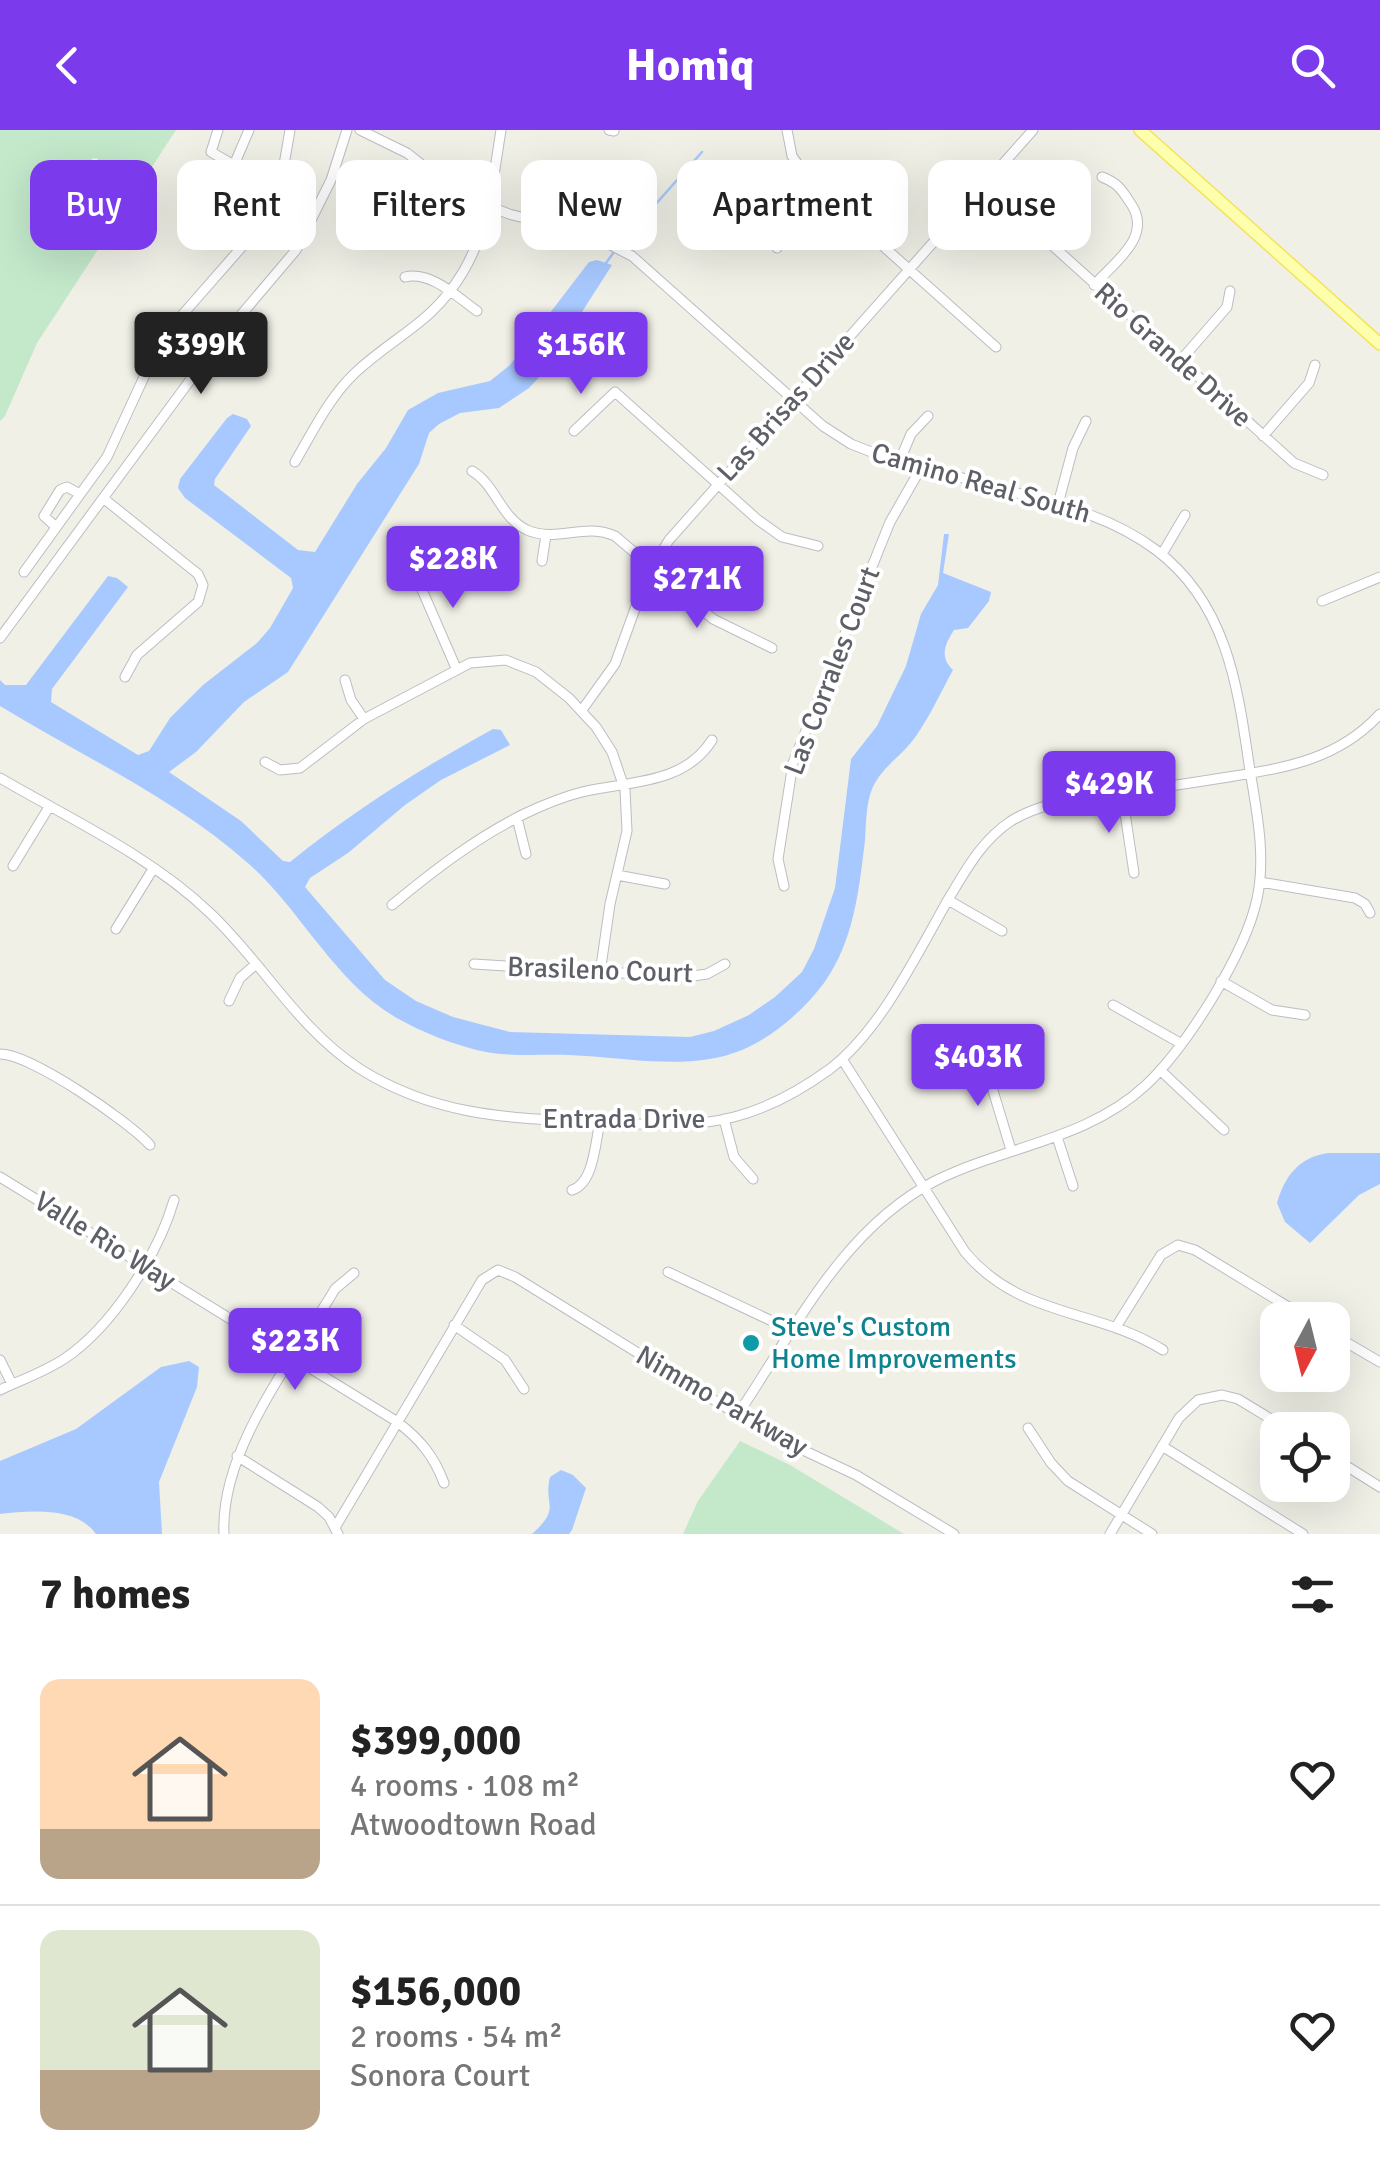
<!DOCTYPE html>
<html lang="en">
<head>
<meta charset="utf-8">
<style>
  :root { --surface:#fff; --page:#f6f6f6; --text:#222; --muted:#767676; --line:#e0e0e0; --accent:#7c3aed }
  body { margin:0; font-family:Signika,sans-serif; background:var(--page); color:var(--text); height:100vh; display:flex; flex-direction:column; font-size:38px; white-space:nowrap }
  * { box-sizing:border-box; margin:0 }
  p { font-size:32px; color:var(--muted) }
  .icon { flex:none; width:55px; height:55px; fill:none; stroke:currentColor; stroke-width:2; stroke-linecap:round; stroke-linejoin:round }
  .map { position:relative; height:1404px; overflow:hidden }
  .details { display:flex; flex-direction:column; background:var(--surface); flex:1 }
  .details>* { flex:none }
  .guide { position:absolute; left:30px; top:30px; width:1320px; height:90px; display:flex; gap:20px }
  .needle { width:65px; rotate:187deg }
  .fabs { position:absolute; left:1260px; top:1172px; display:grid; gap:20px }
  .fabs a { display:grid; place-items:center; width:90px; height:90px; border-radius:20px; background:var(--surface); box-shadow:0 10px 40px #0002; font-size:50px }
  .price { position:absolute; translate:-50% -85px; padding:0 22px; border-radius:10px; background:var(--accent); color:#fff; font-size:32px; line-height:65px; filter:drop-shadow(0 2px 5px #0008) }
  .price::after { content:''; position:absolute; left:50%; top:60px; width:30px; height:22px; margin-left:-15px; background:inherit; clip-path:polygon(0 0,100% 0,50% 100%) }
  .price.on { background:#222; color:#fff }
  ul { padding:0; list-style:none }
  li { display:flex; align-items:center; gap:30px; height:250px; padding:0 40px }
  li+li { border-top:2px solid var(--line) }
  li span { display:grid; place-items:center; flex:none; width:280px; height:200px; border-radius:20px; color:#555 }
  li>.icon { margin-inline-start:auto }
  span .icon { width:120px; height:120px; fill:#fffc; stroke-width:1 }
  li b { font-size:42px }
  h2 { display:flex; justify-content:space-between; align-items:center; height:120px; padding:0 40px; font-size:42px }
  .chip { padding:0 35px; border-radius:20px; background:var(--surface); box-shadow:0 10px 40px #0002; font-size:35px; line-height:90px }
  .chip.on { background:var(--accent); color:#fff }
  header { display:flex; justify-content:space-between; align-items:center; height:130px; padding:0 40px; background:var(--accent); color:#fff; font-size:45px; font-weight:800 }
  .map>svg:first-child { display:block }
  .green { fill:#c3e8ca }
  .sand { fill:#fbf9d7 }
  .water { fill:#a8c9ff }
  .lines { fill:none; stroke-linecap:round; stroke-linejoin:round }
  .stream { stroke:#a8c9ff; stroke-width:2.5 }
  .minor-casing { stroke:#bbbdc2; stroke-width:11 }
  .major-casing { stroke:#f3e45d; stroke-width:14 }
  .minor { stroke:#fff; stroke-width:9 }
  .major { stroke:#feffad; stroke-width:11 }
  .culture-dot { fill:#0f9aa8; stroke:#fff; stroke-width:4 }
  .labels { text-anchor:middle; dominant-baseline:central; stroke-width:8; stroke-linejoin:round; paint-order:stroke }
  .street-label { font-size:28px; fill:#5e6067; stroke:#fff }
  .culture-label { font-size:28px; fill:#0d838f; stroke:#fff; text-anchor:start }
</style>
</head>
<body>
<header><svg class="icon" aria-label="back" viewBox="0 0 24 24"><path d="M15 5l-7 7 7 7"/></svg>Homiq<svg class="icon" aria-label="search" viewBox="0 0 24 24"><circle cx="10" cy="10" r="6"/><path d="M15 15l6 6"/></svg></header>
<div class="map">
<svg width="1380" height="1404" viewBox="0 0 1380 1404">
  <rect width="100%" height="100%" fill="#f0f0e7"/>
  <path class="green" d="M0,0h176l-139,213 -32,73 -5,5z
    M740,1311l50,24 114,69h-221l15,-33z"/>
  <path class="sand" d="M97,28l2,6 5,-1v5l-10,10 -10,-2 5,8 -12,8 -3,7v-14l6,-5 2,-9 7,-3 3,-9z"/>
  <path class="water" d="M597,130l15,5 -69,108 -14,15 -30,20 -39,5 -21,11 -10,9 -10,31 -131,208 -44,30 -48,50 -27,20 72,49 42,40 7,1c66,-53 130,-93 203,-133l8,1 9,15 -69,35 -36,25 -57,48 -38,25 -5,9 80,93 31,21 37,16 57,15 180,5 24,-6 35,-16 26,-18 27,-25 12,-23 21,-61 16,-129 26,-33 29,-60 15,-52 17,-29 6,-51h5l-6,39 48,19 -2,9 -21,27 -14,2c-9,14 -15,27 -1,40 -12,22 -23,46 -37,66 -15,22 -38,32 -46,59 -4,14 -4,30 -5,45 -6,50 -11,101 -41,143 -20,27 -51,54 -82,67 -53,22 -117,7 -173,5 -28,-1 -54,2 -83,-3 -30,-6 -65,-20 -91,-35 -61,-36 -95,-108 -146,-153 -74,-66 -166,-107 -249,-158v-26l5,5h21l82,-109 9,2 11,9 -76,102 -1,13 87,53 11,-4 21,-33 33,-33 54,-42 13,-15 23,-40 -2,-10 -106,-80 -7,-10 2,-9 47,-61 6,-4 14,5 4,7 -36,53 -1,6 84,65 17,2 42,-68 29,-36 22,-38 30,-17 52,-12 20,-16 79,-103z
    M1328,1023h52v31l-21,11 -49,48 -25,-21 -8,-19c8,-27 22,-46 51,-50z
    M189,1231l10,6 -2,20 -38,95 3,52h-66c-20,-28 -66,-23 -96,-20v-53l76,-32 85,-62z
    M561,1340l12,5 13,13 -14,42 -3,4h-37c30,-27 11,-28 18,-57z"/>
  <g class="lines">
    <path class="stream" d="M622,112l80,-90
      M606,133l8,-11"/>
    <g class="minor-casing">
      <path id="minor" d="M218,0l-7,22 23,13 15,-35
        M360,0l47,23 37,29 37,21 28,11 80,20 43,22 191,170 28,18 28,11c44,12 88,24 131,36 52,14 102,26 146,59 72,54 82,139 94,221 7,42 16,86 7,128 -12,55 -70,147 -111,186 -59,55 -141,61 -211,96 -93,48 -141,150 -197,233
        M609,0l5,1
        M787,0l5,26 17,24 187,167
        M234,35l47,17
        M984,54l310,279 29,12
        M777,118l4,-14 38,-45
        M405,147c26,-6 51,19 72,34
        M1094,155c21,-23 59,-49 37,-81 -9,-14 -13,-21 -29,-27
        M1180,231l47,-54 3,-16
        M615,262l143,128 24,17 36,9
        M574,301l41,-39
        M1263,306l46,-53 6,-18
        M900,330l11,-26 17,-18
        M295,332c18,-31 35,-66 61,-90 41,-38 76,-48 107,-100 26,-44 30,-93 38,-142
        M472,341c24,14 28,46 55,59 30,13 58,-8 88,6l98,83 59,29
        M103,368l95,76 5,11 -5,17 -61,53 -12,22
        M1058,374l15,-56 13,-27
        M56,397l-12,-11 16,-26 7,-3 13,7
        M1162,424l23,-39
        M542,431l4,-26
        M413,439l43,99
        M24,442l83,-115 55,-119 99,-113 20,-43 9,-52
        M1322,471l58,-24
        M0,508l219,-297 77,-91 35,-70 16,-50
        M345,550l6,20 13,19
        M582,580l33,-46 32,-88 22,-36 364,-410
        M265,632l15,8 20,-2 64,-49 106,-56 36,-3 30,12 33,26 27,29 16,25 13,38 2,41 -17,73 -10,69
        M0,648c70,41 151,78 210,135 53,50 88,116 150,156 75,47 147,49 233,53 47,2 94,7 141,-5 35,-9 67,-27 96,-48 51,-39 87,-115 119,-171 17,-28 33,-58 62,-77 29,-18 62,-21 96,-26 38,-5 77,-11 115,-17 61,-10 115,-17 158,-64
        M1122,663l12,80
        M517,688l9,36
        M13,736l36,-59
        M617,745l48,9
        M1260,752l95,16 10,6 5,9
        M784,756l-6,-27 15,-96 97,-241 32,-56
        M948,770l54,31
        M392,775c42,-35 84,-67 132,-91 19,-9 38,-17 58,-22 46,-11 102,-7 130,-52
        M116,799l37,-60
        M474,834l212,13 21,-3 18,-10
        M1221,851l51,29 33,5
        M229,871l11,-23 15,-13
        M1113,875l67,38
        M0,924c31,0 128,67 150,91
        M842,929l123,193c55,66 131,56 198,98
        M992,938l-1,16 20,66
        M1160,940l64,60
        M724,989l10,38 19,22
        M1057,1007l16,49
        M0,1047l396,244c24,18 38,35 48,62
        M572,1060c22,-7 23,-47 28,-68
        M668,1142l125,59
        M454,1195l51,35 19,29
        M1116,1197l45,-72 17,-10 17,5 115,70
        M1332,1204l48,28
        M0,1230l12,24
        M0,1260c21,-10 44,-18 64,-31 48,-32 94,-104 110,-159
        M1028,1298l23,35 17,18 84,53
        M1162,1316l141,88
        M237,1326l81,51 11,10 9,17
        M1332,1327l48,30
        M336,1396l146,-246 16,-10 17,7 254,157 87,41 98,59
        M224,1404c-4,-85 69,-174 111,-245l19,-16
        M1110,1404l69,-116 19,-18 24,-5 16,4 51,31"/>
    </g>
    <g class="major-casing">
      <path id="major" d="M1140,0l240,214"/>
    </g>
    <use href="#minor" class="minor"/>
    <use href="#major" class="major"/>
  </g>
  <circle class="culture-dot" cx="751" cy="1213" r="10"/>
  <g class="labels">
    <g class="street-label">
      <text transform="translate(1173 225) rotate(42)">Rio Grande Drive</text>
      <text transform="translate(786 277) rotate(-48)">Las Brisas Drive</text>
      <text transform="translate(981 353) rotate(16)">Camino Real South</text>
      <text transform="translate(832 541) rotate(-69)">Las Corrales Court</text>
      <text transform="translate(600 840) rotate(2)">Brasileno Court</text>
      <text x="624" y="989">Entrada Drive</text>
      <text transform="translate(105 1111) rotate(32)">Valle Rio Way</text>
      <text transform="translate(722 1271) rotate(30)">Nimmo Parkway</text>
    </g>
    <g class="culture-label">
      <text x="771" y="1197">Steve's Custom<tspan x="771" dy="32">Home Improvements</tspan></text>
    </g>
  </g>
</svg>
<div class="fabs">
<a><svg class="needle" viewBox="-14 -14 28 28"><path d="M0-13l5 13h-10z" fill="#e53935"/><path d="M0 13l5-13h-10z" fill="#767676"/></svg></a>
<a><svg class="icon" aria-label="locate" viewBox="0 0 24 24"><circle cx="12" cy="12" r="6"/><path d="M12 2v4M12 18v4M2 12h4M18 12h4"/></svg></a>
</div>
<b class="price on" style="left:201px;top:267px">$399K</b>
<b class="price" style="left:581px;top:267px">$156K</b>
<b class="price" style="left:453px;top:481px">$228K</b>
<b class="price" style="left:697px;top:501px">$271K</b>
<b class="price" style="left:1109px;top:706px">$429K</b>
<b class="price" style="left:978px;top:979px">$403K</b>
<b class="price" style="left:295px;top:1263px">$223K</b>
<div class="guide">
<a class="chip on">Buy</a>
<a class="chip">Rent</a>
<a class="chip">Filters</a>
<a class="chip">New</a>
<a class="chip">Apartment</a>
<a class="chip">House</a>
</div>
</div>
<section class="details">
<h2>7 homes<svg class="icon" aria-label="filters" viewBox="0 0 24 24"><path d="M4 7h16M4 17h16"/><circle cx="9" cy="7" r="2"/><circle cx="15" cy="17" r="2"/></svg></h2>
<ul>
<li><span style="background:linear-gradient(#ffd9b3 75%,#b9a48a 0)"><svg class="icon" aria-label="home" viewBox="0 0 24 24"><path d="M3 11l9-7 9 7M6 9v11h12V9"/></svg></span><div><b>$399,000</b><p>4 rooms · 108 m²</p><p>Atwoodtown Road</p></div><svg class="icon" aria-label="heart" viewBox="0 0 24 24"><path d="M12 20l-8-8c-3-5 5-10 8-4 3-6 11-1 8 4z"/></svg></li>
<li><span style="background:linear-gradient(#dfe7d0 70%,#b9a48a 0)"><svg class="icon" aria-label="home" viewBox="0 0 24 24"><path d="M3 11l9-7 9 7M6 9v11h12V9"/></svg></span><div><b>$156,000</b><p>2 rooms · 54 m²</p><p>Sonora Court</p></div><svg class="icon" aria-label="heart" viewBox="0 0 24 24"><path d="M12 20l-8-8c-3-5 5-10 8-4 3-6 11-1 8 4z"/></svg></li>
</ul>
</section>
</body>
</html>
